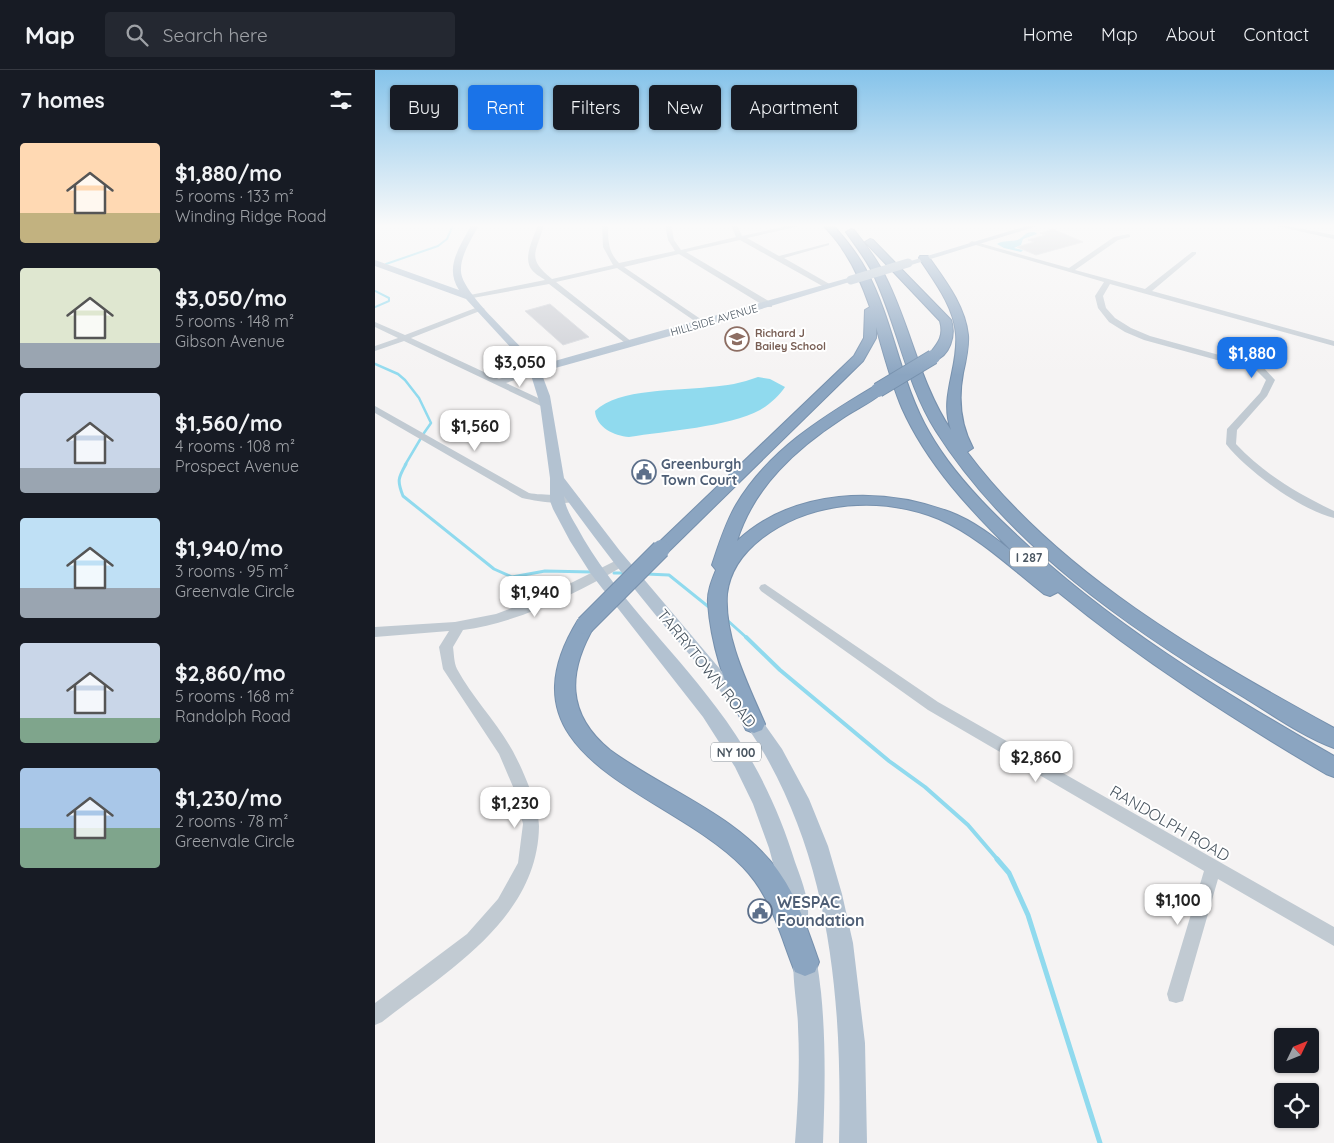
<!DOCTYPE html>
<html lang="en">
<head>
<meta charset="utf-8">
<style>
  :root { --surface:#171b24; --page:#242831; --text:#f1f3f6; --muted:#9ea1a6; --line:#363941; --accent:#1a73e8 }
  body { margin:0; font-family:Quicksand,sans-serif; background:var(--page); color:var(--text); height:100vh; display:flex; flex-direction:column; font-size:19px; white-space:nowrap }
  * { box-sizing:border-box; margin:0 }
  p { font-size:16px; color:var(--muted) }
  .icon { flex:none; width:28px; height:28px; fill:none; stroke:currentColor; stroke-width:2; stroke-linecap:round; stroke-linejoin:round }
  .map { position:relative; flex:1; overflow:hidden }
  .details { display:flex; flex-direction:column; background:var(--surface); width:375px }
  .details>* { flex:none }
  .guide { position:absolute; left:15px; top:15px; width:475px; height:45px; display:flex; gap:10px }
  .needle { width:32px; rotate:47deg }
  .fabs { position:absolute; left:899px; top:958px; display:grid; gap:10px }
  .fabs a { display:grid; place-items:center; width:45px; height:45px; border-radius:5px; background:var(--surface); box-shadow:0 1px 4px #0004; font-size:25px }
  .price { position:absolute; translate:-50% -42px; padding:0 11px; border-radius:10px; background:#fff; color:#222; font-size:16px; line-height:32px; filter:drop-shadow(0 1px 2px #0008) }
  .price::after { content:''; position:absolute; left:50%; top:30px; width:15px; height:11px; margin-left:-8px; background:inherit; clip-path:polygon(0 0,100% 0,50% 100%) }
  .price.on { background:var(--accent); color:#fff }
  ul { padding:0; list-style:none }
  li { display:flex; align-items:center; gap:15px; height:125px; padding:0 20px }
  li span { display:grid; place-items:center; flex:none; width:140px; height:100px; border-radius:5px; color:#555 }
  li>.icon { margin-inline-start:auto }
  span .icon { width:60px; height:60px; fill:#fffc; stroke-width:1 }
  li b { font-size:21px }
  h2 { display:flex; justify-content:space-between; align-items:center; height:60px; padding:0 20px; font-size:21px }
  .tag { padding:0 18px; border-radius:5px; background:var(--surface); box-shadow:0 1px 4px #0004; font-size:18px; line-height:45px }
  .tag.on { background:var(--accent); color:#fff }
  header { display:flex; align-items:center; gap:30px; box-sizing:border-box; height:70px; padding:0 25px; background:var(--surface); border-bottom:1px solid var(--line) }
  header strong { font-size:24px }
  nav { display:flex; gap:28px; margin-inline-start:auto; font-size:18px }
  .search { width:350px; height:45px; background:var(--page); display:flex; align-items:center; gap:12px; box-sizing:border-box; padding:0 18px; border-radius:5px; color:var(--muted); font-size:19px }
  main { display:flex; flex:1; min-height:0 }
  .map>svg:first-child { display:block }
  .water { fill:#90daee }
  .lines { fill:none; stroke-linecap:round; stroke-linejoin:round }
  .stream-far4 { stroke:#90daee; stroke-width:2 }
  .stream-far3 { stroke:#90daee; stroke-width:2.5 }
  .stream-far2 { stroke:#90daee; stroke-width:3 }
  .stream-far1 { stroke:#90daee; stroke-width:4 }
  .stream { stroke:#90daee; stroke-width:5 }
  .building { fill:#cdcfd5; stroke:#d7d9de }
  .highway-casing { stroke:#7690ad; stroke-width:2 }
  .minor { fill:#c1cad2; fill-rule:evenodd }
  .major { fill:#b3c2d1; fill-rule:evenodd }
  .highway { fill:#8ba5c1; fill-rule:evenodd }
  .highway-bridge-far1-casing { stroke:#7690ad; stroke-width:16; stroke-linecap:butt }
  .highway-bridge-casing { stroke:#7690ad; stroke-width:20; stroke-linecap:butt }
  .major-bridge { stroke:#b3c2d1; stroke-width:9 }
  .highway-bridge-far1 { stroke:#8ba5c1; stroke-width:14 }
  .highway-bridge { stroke:#8ba5c1; stroke-width:18 }
  .labels { text-anchor:middle; dominant-baseline:central; stroke-width:4; stroke-linejoin:round; paint-order:stroke }
  .far-street-label { font-size:11px; fill:#4a5661; stroke:#fff }
  .far-education-label { font-size:11px; font-weight:bold; fill:#785e54; stroke:#fff; text-anchor:start }
  .shield { fill:#fff; stroke:#808990; stroke-width:1 }
  .shield-label { font-size:12px; font-weight:bold; fill:#4a5661 }
  .service-label { font-size:14px; font-weight:bold; fill:#4e5e75; stroke:#fff; text-anchor:start }
  .near-street-label { font-size:16px; fill:#4a5661; stroke:#fff }
  .near-service-label { font-size:16px; font-weight:bold; fill:#4e5e75; stroke:#fff; text-anchor:start }
</style>
</head>
<body>
<header>
<strong>Map</strong>
<div class="search"><svg class="icon" aria-label="search" viewBox="0 0 24 24"><circle cx="10" cy="10" r="6"/><path d="M15 15l6 6"/></svg>Search here</div>
<nav><a>Home</a><a>Map</a><a>About</a><a>Contact</a></nav>
</header>
<main>
<section class="details">
<h2>7 homes<svg class="icon" aria-label="filters" viewBox="0 0 24 24"><path d="M4 7h16M4 17h16"/><circle cx="9" cy="7" r="2"/><circle cx="15" cy="17" r="2"/></svg></h2>
<ul>
<li><span style="background:linear-gradient(#ffd9b3 70%,#c2b280 0)"><svg class="icon" aria-label="home" viewBox="0 0 24 24"><path d="M3 11l9-7 9 7M6 9v11h12V9"/></svg></span><div><b>$1,880/mo</b><p>5 rooms · 133 m²</p><p>Winding Ridge Road</p></div></li>
<li><span style="background:linear-gradient(#dfe7d0 75%,#9aa5b1 0)"><svg class="icon" aria-label="home" viewBox="0 0 24 24"><path d="M3 11l9-7 9 7M6 9v11h12V9"/></svg></span><div><b>$3,050/mo</b><p>5 rooms · 148 m²</p><p>Gibson Avenue</p></div></li>
<li><span style="background:linear-gradient(#c9d6e8 75%,#9aa5b1 0)"><svg class="icon" aria-label="home" viewBox="0 0 24 24"><path d="M3 11l9-7 9 7M6 9v11h12V9"/></svg></span><div><b>$1,560/mo</b><p>4 rooms · 108 m²</p><p>Prospect Avenue</p></div></li>
<li><span style="background:linear-gradient(#bfe0f5 70%,#9aa5b1 0)"><svg class="icon" aria-label="home" viewBox="0 0 24 24"><path d="M3 11l9-7 9 7M6 9v11h12V9"/></svg></span><div><b>$1,940/mo</b><p>3 rooms · 95 m²</p><p>Greenvale Circle</p></div></li>
<li><span style="background:linear-gradient(#c9d6e8 75%,#7fa58c 0)"><svg class="icon" aria-label="home" viewBox="0 0 24 24"><path d="M3 11l9-7 9 7M6 9v11h12V9"/></svg></span><div><b>$2,860/mo</b><p>5 rooms · 168 m²</p><p>Randolph Road</p></div></li>
<li><span style="background:linear-gradient(#a9c7e8 60%,#7fa58c 0)"><svg class="icon" aria-label="home" viewBox="0 0 24 24"><path d="M3 11l9-7 9 7M6 9v11h12V9"/></svg></span><div><b>$1,230/mo</b><p>2 rooms · 78 m²</p><p>Greenvale Circle</p></div></li>
</ul>
</section>
<div class="map">
<svg width="959" height="1073" viewBox="0 0 959 1073">
  <rect width="100%" height="100%" fill="#f5f3f3"/>
  <path class="water" d="M660,162l2,2 -14,5 -2,6 -7,3 9,2 -2,2 -17,-4 -7,-4c6,-5 18,-1 24,-6 6,-5 5,-6 14,-6z
    M383,307l12,2 15,8c-5,8 -16,18 -25,23 -31,17 -95,21 -131,27 -15,-1 -33,-10 -34,-26 24,-23 82,-20 114,-24 17,-1 33,-4 49,-10z"/>
  <g class="lines">
    <path class="stream-far4" d="M11,194l52,-18 9,-7 6,-14
      M0,221l14,7v3l-14,6"/>
    <path class="stream-far3" d="M0,294l23,10 7,6 14,18 12,25 -7,10
      M30,395l16,-27"/>
    <path class="stream-far2" d="M31,394c-8,14 -9,17 -3,32l91,73 18,8 33,-6 47,1
      M239,503h9
      M271,504l23,1 41,33
      M352,550l20,18"/>
    <path class="stream-far1" d="M371,567l34,33 109,91 36,26 43,38 30,35"/>
    <path class="stream" d="M622,789l12,14 19,42 72,228"/>
  </g>
  <path class="building" d="M678,159l30,13 -47,13 -19,-8 17,-5 -6,-2 17,-5 -5,-2z
    M175,234l39,33 -26,8 -38,-34z"/>
  <g class="lines">
    <g class="highway-casing">
      <path id="highway" d="M448,155h10c12,14 24,28 33,45 28,52 34,112 63,162 21,37 52,70 83,99 95,91 208,160 322,225v21l-8,-3c-93,-55 -184,-113 -268,-182l-8,4 -6,-2c-33,-26 -66,-58 -105,-75 -57,-23 -127,-19 -177,19 -18,14 -32,31 -35,56 -3,44 21,90 38,130l-3,6 -8,3 -8,-3c-19,-38 -35,-84 -38,-127 -1,-11 4,-23 8,-33l-4,-5c7,-21 13,-41 24,-60 32,-54 85,-87 137,-118h10l2,3c-8,10 -31,20 -42,28 -46,30 -89,68 -106,123 57,-53 144,-55 213,-29 24,9 44,25 64,41 -43,-42 -87,-89 -112,-145 -11,-26 -18,-54 -26,-81v11l-13,23 -196,192 -6,2 -6,-2 -3,-4 202,-193 10,-18 1,-28 5,-3c-7,-20 -15,-40 -27,-57 -5,-9 -13,-17 -20,-25z
        M476,159l3,1c12,15 24,31 32,48 25,50 34,106 65,152 -12,-34 8,-62 5,-96 -2,-28 -22,-53 -37,-76l1,-2h8c16,23 37,49 40,79 1,12 -2,25 -5,38 -5,27 -3,51 10,75l-6,4c91,122 236,204 367,276v20c-29,-10 -63,-34 -89,-50 -115,-69 -236,-152 -309,-267 -29,-46 -38,-102 -60,-151 -7,-18 -19,-32 -30,-48z
        M495,169l3,1 78,80c5,15 -1,37 -18,41l-6,-4c9,-12 18,-19 13,-36l-73,-77 -2,-2z
        M210,548l7,2 3,5c-28,47 -29,89 15,125 56,41 128,65 169,122 19,27 29,59 40,90l-4,10 -10,4 -10,-4c-15,-37 -23,-75 -52,-105 -74,-76 -251,-107 -165,-247z"/>
    </g>
    <path class="minor" d="M163,155h6c-8,28 -18,33 8,54l61,-14 -10,-18 -1,-22h6c0,15 0,27 11,38l56,-12 -7,-11 -3,-15h6l3,15 7,10 55,-13 -5,-12h6l5,11 50,-11h9l-1,1 -53,12 32,18 50,-13v2l-45,13 49,28 -7,2 -86,-48 -54,12 86,51v4h-6l-87,-53 -55,13 81,55v4h-3l-85,-58 -61,14 76,60v4h-3l-80,-62 -82,15v-4h3l75,-15c-4,-3 -10,-6 -13,-10 -10,-12 2,-33 6,-45z
      M897,155h10l52,10v4z
      M753,164l2,1v2l-12,3 -43,30 70,19 47,-37h4v2l-44,37 182,50v5l-224,-62 -7,12 3,12 9,10 16,10 19,8 113,31 12,13 -8,16 -30,34 -1,14c28,30 61,49 98,67v7c-33,-8 -87,-47 -108,-74l1,-15 33,-36 6,-13 -9,-9 -113,-31 -19,-8 -16,-10 -11,-14 -3,-12 9,-14 -135,-39 3,-2 97,27 45,-31z
      M103,237l7,2 -74,29 88,41 33,-11h6v4l-32,11 43,20v4h-6l-139,-66 -29,10v-5l23,-8 -23,-11v-5l30,13z
      M0,336l154,87c12,3 45,0 51,6 -9,8 -45,2 -58,-1l-147,-85z
      M246,488l6,4 -2,3c-49,29 -105,57 -162,65l-10,17c1,7 1,16 4,22 15,28 38,51 54,79 10,17 28,58 28,78 -1,93 -92,145 -157,196l-7,3v-22l92,-69 31,-35 20,-36 5,-39 -9,-35 -15,-35 -56,-85 -4,-22 10,-16 -74,6v-10l80,-5 41,-8 53,-20z
      M390,514l173,118 396,225v19l-116,-67 -33,115 -2,7 -7,2 -7,-2 -2,-7 37,-123 -276,-161 -167,-119 -2,-3 2,-3z"/>
    <path class="major" d="M96,155h8c-7,13 -19,31 -18,46 0,23 61,73 76,95l311,-88h6l2,2 -150,46 -165,46 9,24 14,82 56,73 133,157 29,41 27,50 19,47 14,48 11,49 12,100 2,100h-28c3,-131 -6,-264 -70,-381 -29,-53 -72,-98 -111,-144 -33,-40 -64,-81 -94,-122 1,11 7,21 13,31 36,67 94,119 139,180 36,47 62,99 79,155 6,17 18,45 11,62l-8,3 -8,-3 -3,-8 -18,-68 -16,-44 -18,-37 -32,-50 -112,-143 -21,-33 -17,-32 -3,-8v-23l-10,-74 -10,-32 -16,-21 -48,-52 -91,-33v-6l84,30c-15,-23 1,-43 12,-65z
      M655,155h11l-130,40h-6l-1,-2z
      M429,873l8,4c6,14 7,30 9,45 5,50 4,101 2,151h-28c3,-39 5,-77 3,-116 0,-20 -9,-64 -2,-80z"/>
    <use href="#highway" class="highway"/>
    <g class="highway-bridge-far1-casing">
      <path id="highway-bridge-far1" d="M503,320l55,-33"/>
    </g>
    <g class="highway-bridge-casing">
      <path id="highway-bridge" d="M210,555l76,-76"/>
    </g>
    <path class="major-bridge" d="M476,210l57,-17"/>
    <use href="#highway-bridge-far1" class="highway-bridge-far1"/>
    <use href="#highway-bridge" class="highway-bridge"/>
  </g>
  <linearGradient id="sky" x2="0" y2="1"><stop stop-color="#85c3ea"/><stop offset="0.51" stop-color="#fafafa"/><stop offset="1" stop-color="#fafafa" stop-opacity="0"/></linearGradient>
  <rect width="959" height="305" fill="url(#sky)"/>
  <defs>
    <g id="school-ring" transform="scale(1.25)"><circle r="9.5" fill="#fff" stroke="#8d6e63" stroke-width="1.5"/><path d="M0-5L7-2L0 1L-7-2ZM-4 1L0 2.5L4 1V4Q0 6-4 4Z" fill="#8d6e63"/></g>
    <g id="civic-ring" transform="scale(1.25)"><circle r="9.5" fill="#fff" stroke="#5c6f8a" stroke-width="1.5"/><path d="M-.6-6.5H3V-4.5H.6V-3L4-1V1h2V6H-6V1h2V-1L-.6-3ZM-1.2 2.5V6h2.4V2.5Z" fill="#5c6f8a"/></g>
  </defs>
  <g fill-rule="evenodd">
    <use href="#school-ring" x="362" y="269"/>
    <use href="#civic-ring" x="269" y="402"/>
    <use href="#civic-ring" x="385" y="841"/>
  </g>
  <g class="labels">
    <g class="far-street-label">
      <text transform="translate(339 250) rotate(-16)">HILLSIDE AVENUE</text>
    </g>
    <g class="far-education-label">
      <text x="380" y="263">Richard J<tspan x="380" dy="13">Bailey School</tspan></text>
    </g>
    <g class="shield">
      <rect x="635" y="477.5" width="38" height="19" rx="4"/>
      <rect x="336" y="672.5" width="50" height="19" rx="4"/>
    </g>
    <g class="shield-label">
      <text x="654" y="487">I 287</text>
      <text x="361" y="682">NY 100</text>
    </g>
    <g class="service-label">
      <text x="286" y="394">Greenburgh<tspan x="286" dy="16">Town Court</tspan></text>
    </g>
    <g class="near-street-label">
      <text transform="translate(332 598) rotate(51)">TARRYTOWN ROAD</text>
      <text transform="translate(795 753) rotate(30)">RANDOLPH ROAD</text>
    </g>
    <g class="near-service-label">
      <text x="402" y="832">WESPAC<tspan x="402" dy="18">Foundation</tspan></text>
    </g>
  </g>
</svg>
<div class="fabs">
<a><svg class="needle" viewBox="-14 -14 28 28"><path d="M0-13l5 13h-10z" fill="#e53935"/><path d="M0 13l5-13h-10z" fill="#9ea1a6"/></svg></a>
<a><svg class="icon" aria-label="locate" viewBox="0 0 24 24"><circle cx="12" cy="12" r="6"/><path d="M12 2v4M12 18v4M2 12h4M18 12h4"/></svg></a>
</div>
<b class="price on" style="left:877px;top:309px">$1,880</b>
<b class="price" style="left:145px;top:318px">$3,050</b>
<b class="price" style="left:100px;top:382px">$1,560</b>
<b class="price" style="left:160px;top:548px">$1,940</b>
<b class="price" style="left:661px;top:713px">$2,860</b>
<b class="price" style="left:140px;top:759px">$1,230</b>
<b class="price" style="left:803px;top:856px">$1,100</b>
<div class="guide">
<a class="tag">Buy</a>
<a class="tag on">Rent</a>
<a class="tag">Filters</a>
<a class="tag">New</a>
<a class="tag">Apartment</a>
</div>
</div>
</main>
</body>
</html>
